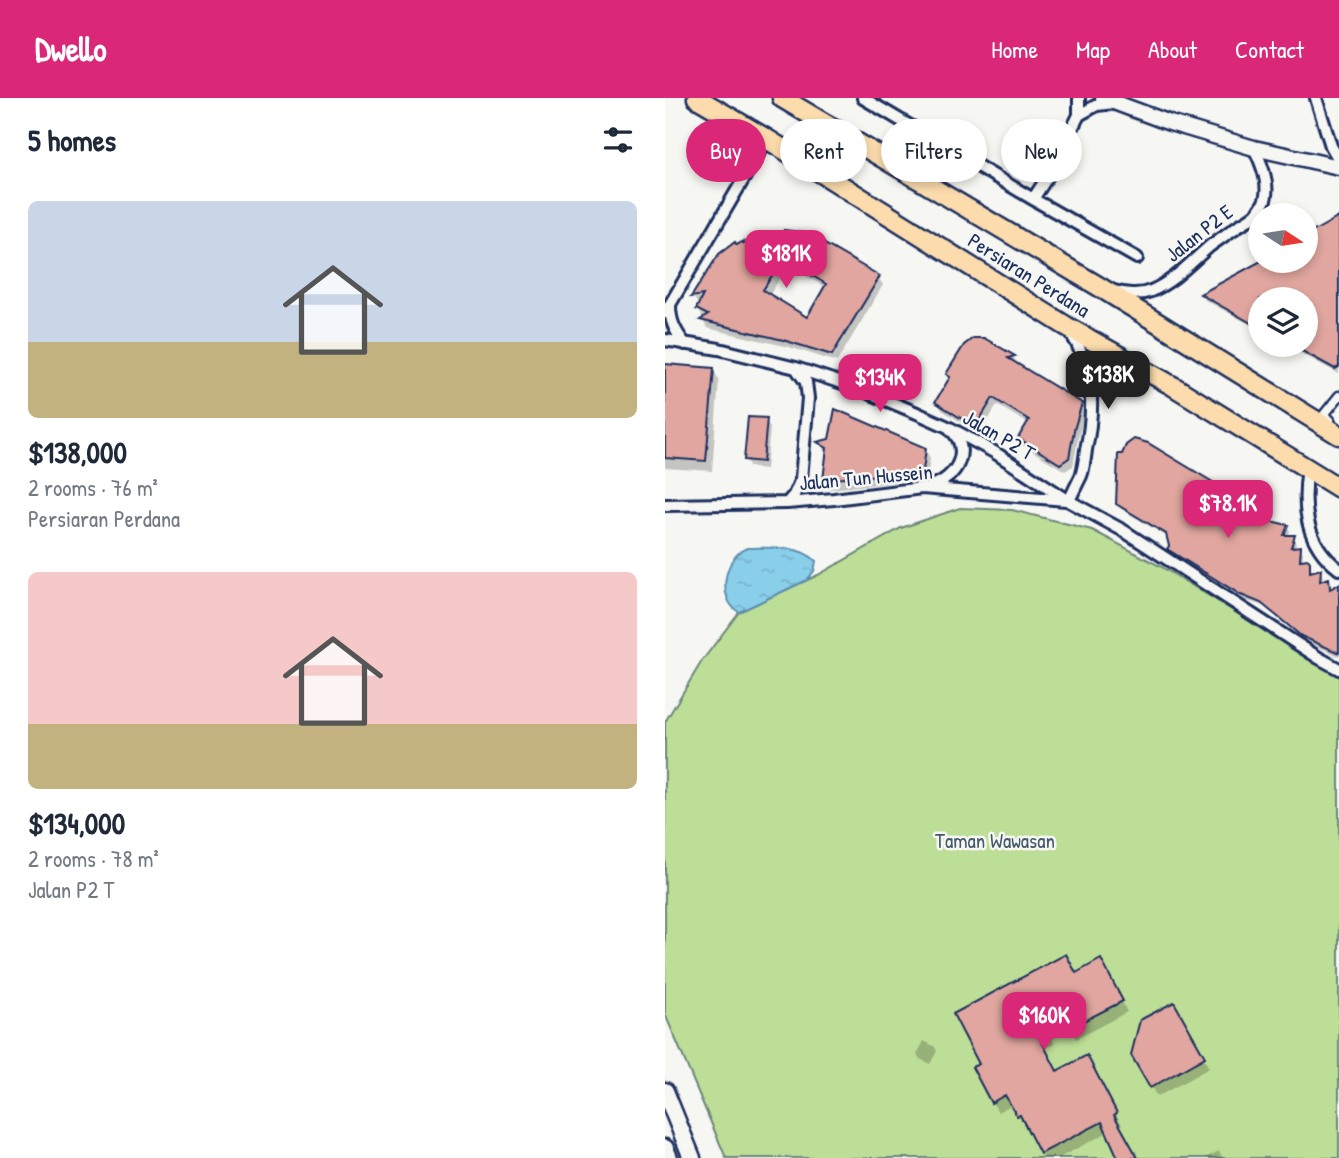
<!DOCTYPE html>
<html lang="en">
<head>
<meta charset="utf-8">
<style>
  :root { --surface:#fff; --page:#f6f6f7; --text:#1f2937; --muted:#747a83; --accent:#db2777 }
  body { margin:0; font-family:"Patrick Hand",sans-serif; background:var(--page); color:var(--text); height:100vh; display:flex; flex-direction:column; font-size:26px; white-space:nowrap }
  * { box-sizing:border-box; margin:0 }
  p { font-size:23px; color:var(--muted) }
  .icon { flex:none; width:38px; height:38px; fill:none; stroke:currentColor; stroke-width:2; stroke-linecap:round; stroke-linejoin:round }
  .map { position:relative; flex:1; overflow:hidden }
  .sheet { display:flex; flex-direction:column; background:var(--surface); width:665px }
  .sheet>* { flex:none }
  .guide { position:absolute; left:21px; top:21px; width:548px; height:63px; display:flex; gap:14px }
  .needle { width:46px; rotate:102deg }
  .buttons { position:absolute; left:583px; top:105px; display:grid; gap:14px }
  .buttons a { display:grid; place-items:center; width:70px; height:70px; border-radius:50%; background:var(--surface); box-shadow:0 4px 10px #0003; font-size:35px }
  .price { position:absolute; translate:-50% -60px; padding:0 16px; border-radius:14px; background:var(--accent); color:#fff; font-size:23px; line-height:46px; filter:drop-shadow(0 2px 4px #0008) }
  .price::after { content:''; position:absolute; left:50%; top:42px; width:21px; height:16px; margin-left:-10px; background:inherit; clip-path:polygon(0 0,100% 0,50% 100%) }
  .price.on { background:#222; color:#fff }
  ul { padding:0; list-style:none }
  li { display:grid; align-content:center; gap:14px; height:371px; padding:0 28px }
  li span { display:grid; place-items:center; height:217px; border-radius:10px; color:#555 }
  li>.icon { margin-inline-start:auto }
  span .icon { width:126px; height:126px; fill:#fffc; stroke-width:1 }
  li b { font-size:30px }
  h2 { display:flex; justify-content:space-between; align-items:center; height:84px; padding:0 28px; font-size:30px }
  .tag { padding:0 24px; border-radius:32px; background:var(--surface); box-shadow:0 4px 10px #0003; font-size:24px; line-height:63px }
  .tag.on { background:var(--accent); color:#fff }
  header { display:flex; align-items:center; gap:42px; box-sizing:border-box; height:98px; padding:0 35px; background:var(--accent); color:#fff }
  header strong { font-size:33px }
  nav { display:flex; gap:38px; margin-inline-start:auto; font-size:24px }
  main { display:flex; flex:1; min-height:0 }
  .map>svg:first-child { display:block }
  .park { fill:#bdde97; stroke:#6c867a; stroke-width:2 }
  .water { fill:url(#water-ripples); stroke:#5d8fb2; stroke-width:2 }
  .shadow { fill:#0003; fill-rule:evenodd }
  .building { fill:#e0a69f; stroke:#1b2f5e; stroke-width:2; fill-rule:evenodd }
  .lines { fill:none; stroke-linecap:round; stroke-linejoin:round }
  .pedestrian-casing { stroke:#1b2f5e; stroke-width:13 }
  .minor-casing { stroke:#1b2f5e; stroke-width:16 }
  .tertiary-casing { stroke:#1b2f5e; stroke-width:19 }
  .secondary-casing { stroke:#1b2f5e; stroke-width:21 }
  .primary-casing { stroke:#1b2f5e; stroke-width:23 }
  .pedestrian { stroke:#f6f6f2; stroke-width:8 }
  .minor { stroke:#f6f6f2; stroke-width:10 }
  .tertiary { stroke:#f6f6f2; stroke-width:14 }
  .secondary { stroke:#f6f6f2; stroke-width:16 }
  .primary { stroke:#fcdcac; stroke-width:18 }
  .labels { text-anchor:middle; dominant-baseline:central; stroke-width:5; stroke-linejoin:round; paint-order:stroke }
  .street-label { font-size:21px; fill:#1b2f5e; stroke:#f6f6f2 }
  .park-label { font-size:21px; fill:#445b6c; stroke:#f6f6f2 }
</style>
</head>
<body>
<header>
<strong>Dwello</strong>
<nav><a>Home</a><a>Map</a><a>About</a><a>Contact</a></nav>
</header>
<main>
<section class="sheet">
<h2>5 homes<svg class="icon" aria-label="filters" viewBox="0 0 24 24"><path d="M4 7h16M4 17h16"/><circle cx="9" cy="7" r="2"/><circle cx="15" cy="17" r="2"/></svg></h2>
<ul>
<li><span style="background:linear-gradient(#c9d6e8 65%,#c2b280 0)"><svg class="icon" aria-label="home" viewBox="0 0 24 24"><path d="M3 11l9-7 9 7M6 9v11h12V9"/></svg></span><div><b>$138,000</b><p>2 rooms · 76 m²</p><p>Persiaran Perdana</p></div></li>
<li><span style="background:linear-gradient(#f6c9c9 70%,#c2b280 0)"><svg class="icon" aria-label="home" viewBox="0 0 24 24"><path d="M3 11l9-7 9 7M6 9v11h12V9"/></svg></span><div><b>$134,000</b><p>2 rooms · 78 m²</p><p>Jalan P2 T</p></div></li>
</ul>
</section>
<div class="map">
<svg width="674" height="1060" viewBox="0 0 674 1060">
  <defs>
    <pattern id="water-ripples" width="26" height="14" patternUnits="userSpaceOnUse" patternTransform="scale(1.75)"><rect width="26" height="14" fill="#89cfea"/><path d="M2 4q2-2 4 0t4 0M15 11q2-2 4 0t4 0" fill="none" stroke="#76b2cb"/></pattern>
  </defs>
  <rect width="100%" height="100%" fill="#f6f6f2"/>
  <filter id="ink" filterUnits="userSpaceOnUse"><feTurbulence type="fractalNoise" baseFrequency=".0143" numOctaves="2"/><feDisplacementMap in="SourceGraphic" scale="14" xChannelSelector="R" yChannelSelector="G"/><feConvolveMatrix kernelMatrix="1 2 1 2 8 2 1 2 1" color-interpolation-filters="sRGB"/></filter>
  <g filter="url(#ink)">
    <path class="park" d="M295,410l52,2 80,20 68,36 179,109v483h-613l-61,-144v-292l37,-61 37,-49 79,-37 83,-47z"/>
    <path class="water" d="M82,450c23,0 51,-4 69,13l-2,10 -7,9 -68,32c-23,-13 -15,-55 8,-64z"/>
    <path class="shadow" d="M674,121v155l-53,-29h19v-46h-45v31l-55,-30 -2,-5 62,-34h40z
      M70,147l143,32 5,8 -46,77 -48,-15 -82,-19 -4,-7 3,-2 -4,-2 -4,-8 2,-5h-2l-5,-7 27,-41zM123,167l38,23 -19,31 -38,-23z
      M319,243l30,17 3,6 64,40 4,8 -7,27 -5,27 -8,5 -41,-25 -4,-8 9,-14 -32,-19 -17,29 -38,-24 -5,-8 14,-23 -3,-5z
      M0,268l48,3 6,11 -7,91 -47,-3z
      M101,322l4,8 -4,41 -16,-2 -4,-7z
      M155,345l105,6 5,9 -3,21 -97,10 -5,-9 3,-26 -3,-3z
      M568,398l21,9 4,5v10l29,6 3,5 -2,6h6l2,4 -1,8 6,-1 2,5 -1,9 5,-1 5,8v4l8,-2 3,5 -1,6 7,-2 2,5 1,5 7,-4v70l-34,-15 -39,-34 -21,-7 -73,-45 -3,-6 2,-3 -2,-8 -48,-29 -4,-5z
      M442,874l20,40 -51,27 -6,-10 -18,10 3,5 -11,5 13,24 35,-5 30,57 -4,1 18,32h-16l-12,-26 -49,26h-15l-17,-34 -3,2 -11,-22 -15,8 -6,-10 84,-127z
      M508,906l36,64 -52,29 -24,-42z
      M259,943l10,5 3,5 -7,13 -10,-5 -3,-5z
      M554,1053l4,7h-18z"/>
    <path class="building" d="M674,119v150l-4,2 -44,-24h14v-46h-45v29l-60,-34 61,-33h44v-25z
      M119,132l16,2 14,6 66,38 -48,79 -49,-15 -83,-20 8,-5 -12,-6 7,-14 -12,2 28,-43 16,-12 2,3 6,-4v2l31,-7 3,-3h7zM118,160l43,26 -19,33 -44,-27z
      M308,240h11l31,18 -7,2 74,45 -8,27 -5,28 -9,6 -42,-26 11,-18 -36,-22 -18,29 -40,-25 15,-25 -4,-3 18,-29z
      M0,266l49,4 -8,93 -41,-3z
      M170,311l91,39 -3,23 -100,9 4,-32 -10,-6 12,-3z
      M83,319l19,1 -4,44 -19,-2z
      M469,341l14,4 83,50 1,-4 24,14v16l10,-2v3l22,5 -4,10h11l-4,12 10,-1 -1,14 8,-1 2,3v10l11,-3 -1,12 9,-3 1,11 9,-5v69l-38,-17 -40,-33 -20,-8 -74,-46 2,-3 -3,-12 -50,-30 2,-50h4l4,-9z
      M401,856l10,19 25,-14 22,42 -55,28 -5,-9 -16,8 3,5 -10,5 17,33 30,-16 30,58 -3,2 24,43h-20l-16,-36 -62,32 -20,-39 -3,1 -12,-21 -14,8 -19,-36 7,-3 -26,-50z
      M509,904l31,55 -55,31 -19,-33 9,-35z"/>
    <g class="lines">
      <g class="pedestrian-casing">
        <path id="pedestrian" d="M665,322l-7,-4 16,-20"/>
      </g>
      <g class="minor-casing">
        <path id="minor" d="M198,0l170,101 104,59
          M414,0v17l18,-10 17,-2
          M651,0l15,48 8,14
          M368,101l15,-23 31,-61
          M449,193c13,3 24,5 37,0 24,-10 41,-30 60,-46 9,-6 18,-13 27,-19 6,-4 13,-7 18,-12 3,-4 7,-9 9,-14 5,-16 -4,-38 -11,-52
          M5,208c0,15 5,25 15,38
          M0,215l102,-174
          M404,232c25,38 26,76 17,120 -1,8 -2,18 -5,26 -4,8 -8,16 -12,25
          M0,242l54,9 77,19 61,20 60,25 31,14 46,25 75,49 55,30 195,127 20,11
          M643,370c-6,38 -3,76 31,101
          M266,388c25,-7 42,-36 19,-57
          M122,405l7,-8 7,-16 7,-81 -2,-16 -10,-14
          M0,407l122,-2 47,-4 88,-11 144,12"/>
      </g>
      <g class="tertiary-casing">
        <path id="tertiary" d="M438,0l67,25 84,25 85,19"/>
      </g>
      <g class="secondary-casing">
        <path id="secondary" d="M0,993l27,67
          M0,1050l4,10"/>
      </g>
      <g class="primary-casing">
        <path id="primary" d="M32,0l70,41 299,187 107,60 166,102
          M117,0l316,188 241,149"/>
      </g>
      <use href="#pedestrian" class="pedestrian"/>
      <use href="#minor" class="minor"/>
      <use href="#tertiary" class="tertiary"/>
      <use href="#secondary" class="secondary"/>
      <use href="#primary" class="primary"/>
    </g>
  </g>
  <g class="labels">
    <g class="street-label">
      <text transform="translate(534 135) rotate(-38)">Jalan P2 E</text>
      <text transform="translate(364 177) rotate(32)">Persiaran Perdana</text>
      <text transform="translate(334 337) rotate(30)">Jalan P2 T</text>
      <text transform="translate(201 379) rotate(-5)">Jalan Tun Hussein</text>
    </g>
    <g class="park-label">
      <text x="330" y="742">Taman Wawasan</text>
    </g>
  </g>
</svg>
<div class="buttons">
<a><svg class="needle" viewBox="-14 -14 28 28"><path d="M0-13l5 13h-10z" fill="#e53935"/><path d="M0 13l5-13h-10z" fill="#747a83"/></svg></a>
<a><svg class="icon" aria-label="layers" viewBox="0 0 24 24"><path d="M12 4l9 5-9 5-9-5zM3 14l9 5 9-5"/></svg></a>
</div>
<b class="price" style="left:121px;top:192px">$181K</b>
<b class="price on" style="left:443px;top:313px">$138K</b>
<b class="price" style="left:215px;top:316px">$134K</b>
<b class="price" style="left:563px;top:442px">$78.1K</b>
<b class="price" style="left:379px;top:954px">$160K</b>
<div class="guide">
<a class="tag on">Buy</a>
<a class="tag">Rent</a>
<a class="tag">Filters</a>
<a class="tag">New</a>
</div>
</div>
</main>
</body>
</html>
